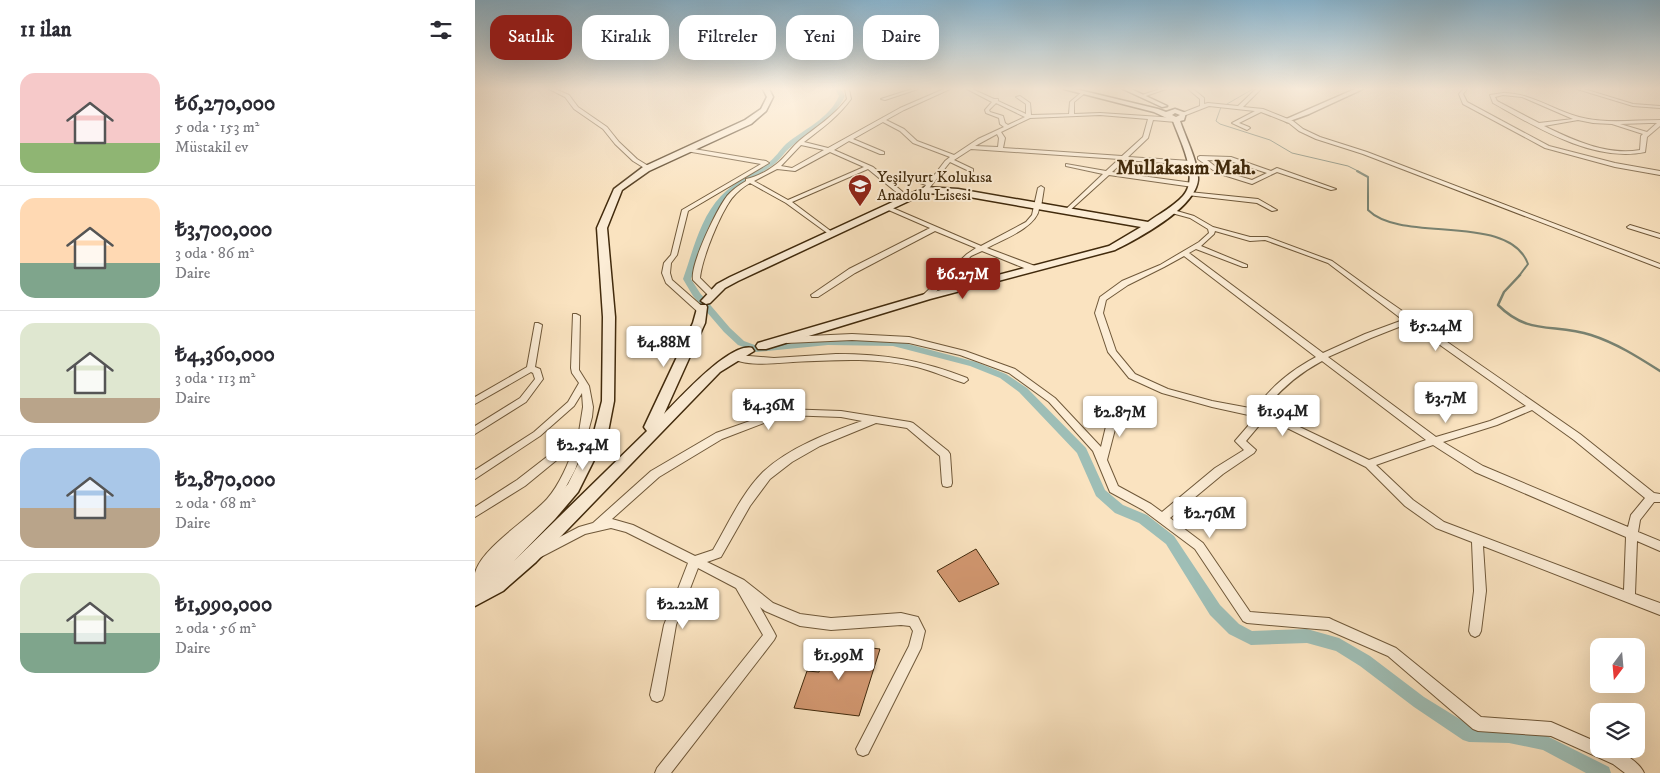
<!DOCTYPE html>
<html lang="tr">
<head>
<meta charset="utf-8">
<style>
  :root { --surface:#fff; --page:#f2f2f3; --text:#2b2b33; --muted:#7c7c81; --line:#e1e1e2; --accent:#8f2418 }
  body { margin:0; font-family:"IM FELL DW Pica",serif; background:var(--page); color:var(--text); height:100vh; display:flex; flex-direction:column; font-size:19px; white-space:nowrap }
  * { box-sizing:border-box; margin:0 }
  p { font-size:16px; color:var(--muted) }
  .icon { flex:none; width:28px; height:28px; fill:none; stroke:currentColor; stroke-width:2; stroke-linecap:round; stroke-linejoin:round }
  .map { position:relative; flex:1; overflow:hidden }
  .drawer { display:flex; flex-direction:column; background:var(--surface); width:475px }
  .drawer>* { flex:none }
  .hud { position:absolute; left:15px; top:15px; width:475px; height:45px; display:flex; gap:10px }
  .needle { width:32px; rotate:196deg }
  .fabs { position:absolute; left:1115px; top:638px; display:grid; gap:10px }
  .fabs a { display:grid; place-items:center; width:55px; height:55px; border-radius:10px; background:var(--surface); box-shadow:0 5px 20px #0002; font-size:25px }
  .price { position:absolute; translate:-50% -42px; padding:0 11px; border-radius:5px; background:#fff; color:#222; font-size:16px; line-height:32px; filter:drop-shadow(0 1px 2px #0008) }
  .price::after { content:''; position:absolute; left:50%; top:30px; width:15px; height:11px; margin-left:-8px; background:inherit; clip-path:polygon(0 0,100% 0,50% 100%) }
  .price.on { background:var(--accent); color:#fff }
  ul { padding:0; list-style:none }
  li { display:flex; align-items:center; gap:15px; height:125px; padding:0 20px }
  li+li { border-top:1px solid var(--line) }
  li span { display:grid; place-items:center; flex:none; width:140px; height:100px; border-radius:15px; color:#555 }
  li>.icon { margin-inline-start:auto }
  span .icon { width:60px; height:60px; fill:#fffc; stroke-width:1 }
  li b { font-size:21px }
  h2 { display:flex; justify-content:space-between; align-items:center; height:60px; padding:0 20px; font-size:21px }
  .chip { padding:0 18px; border-radius:15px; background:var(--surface); box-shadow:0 5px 20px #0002; font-size:18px; line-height:45px }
  .chip.on { background:var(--accent); color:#fff }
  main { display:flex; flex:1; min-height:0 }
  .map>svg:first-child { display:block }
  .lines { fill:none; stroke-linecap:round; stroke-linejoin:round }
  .stream-far2 { stroke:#798372; stroke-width:1 }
  .stream-far1 { stroke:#798372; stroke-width:2 }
  .stream { stroke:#798372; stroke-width:2.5 }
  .canal { fill:#9ebeb6; fill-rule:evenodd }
  .building { fill:#d39871; stroke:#412a0c }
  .minor-casing { stroke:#6f5839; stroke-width:2 }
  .tertiary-casing { stroke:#6f5839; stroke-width:3 }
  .secondary-casing { stroke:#412a0c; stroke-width:3 }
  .minor { fill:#fcedd6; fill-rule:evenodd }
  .tertiary { fill:#fcedd6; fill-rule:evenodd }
  .secondary { fill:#fcedd6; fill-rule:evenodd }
  .labels { text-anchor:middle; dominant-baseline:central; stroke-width:4; stroke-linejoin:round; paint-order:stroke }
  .far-poi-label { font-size:16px; fill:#412a0c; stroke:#fcedd6; text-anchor:start }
  .far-district-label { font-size:20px; font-weight:bold; fill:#412a0c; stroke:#fcedd6 }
</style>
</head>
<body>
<main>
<section class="drawer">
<h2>11 ilan<svg class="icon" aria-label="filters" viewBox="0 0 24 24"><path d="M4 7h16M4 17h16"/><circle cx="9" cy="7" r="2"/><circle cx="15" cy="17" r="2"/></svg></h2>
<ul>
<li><span style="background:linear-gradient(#f6c9c9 70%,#8fb573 0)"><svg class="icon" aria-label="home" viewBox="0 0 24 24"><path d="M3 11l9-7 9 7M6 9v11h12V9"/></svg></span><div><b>₺6,270,000</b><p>5 oda · 153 m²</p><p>Müstakil ev</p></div></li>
<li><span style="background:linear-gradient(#ffd9b3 65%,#7fa58c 0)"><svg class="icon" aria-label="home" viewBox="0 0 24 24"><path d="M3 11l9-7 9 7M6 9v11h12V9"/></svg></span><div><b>₺3,700,000</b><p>3 oda · 86 m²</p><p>Daire</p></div></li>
<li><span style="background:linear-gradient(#dfe7d0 75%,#b9a48a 0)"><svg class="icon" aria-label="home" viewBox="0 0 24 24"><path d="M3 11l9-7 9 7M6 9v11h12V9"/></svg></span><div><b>₺4,360,000</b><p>3 oda · 113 m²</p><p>Daire</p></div></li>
<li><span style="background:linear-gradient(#a9c7e8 60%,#b9a48a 0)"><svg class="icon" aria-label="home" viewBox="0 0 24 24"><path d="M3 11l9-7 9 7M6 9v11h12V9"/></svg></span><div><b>₺2,870,000</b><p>2 oda · 68 m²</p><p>Daire</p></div></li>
<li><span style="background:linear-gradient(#dfe7d0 60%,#7fa58c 0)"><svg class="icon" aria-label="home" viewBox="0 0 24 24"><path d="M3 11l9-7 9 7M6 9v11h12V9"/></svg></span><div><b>₺1,990,000</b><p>2 oda · 56 m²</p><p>Daire</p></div></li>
</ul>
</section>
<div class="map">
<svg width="1185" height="773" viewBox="0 0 1185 773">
  <rect width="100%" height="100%" fill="#fae3c0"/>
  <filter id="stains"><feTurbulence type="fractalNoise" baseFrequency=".004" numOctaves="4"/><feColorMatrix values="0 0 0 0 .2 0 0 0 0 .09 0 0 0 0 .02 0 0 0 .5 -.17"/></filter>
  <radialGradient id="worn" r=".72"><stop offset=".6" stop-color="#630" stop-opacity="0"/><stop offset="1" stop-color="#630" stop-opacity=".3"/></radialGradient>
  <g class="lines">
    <path class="stream-far2" d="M752,104l26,-15
      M746,107l-5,14 4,3 50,16 22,13 56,13 12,6"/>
    <path class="stream-far1" d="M882,171l11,6v33c34,34 141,2 160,54l-9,12"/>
    <path class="stream" d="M1045,275l-16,17 -6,13c31,31 56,18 93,30 25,8 47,22 69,36"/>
    <path class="canal" d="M360,89h6l4,7c-11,23 -34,34 -53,50 -8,6 -13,16 -22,21 -16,11 -33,19 -46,34 -18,22 -24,52 -33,78l9,14 30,35 14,13 16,6 68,-8 65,1 83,22 30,12 21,14 59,60 19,42 18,15 24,10 27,21 46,69 19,19 13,7 55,-2 32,9 31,18 54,41 47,29 38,1 36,8 64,32 2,6h-25l-43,-23 -34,-7 -40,-1 -6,-2 -49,-33 -54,-41 -24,-15 -29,-8 -56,2 -22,-11 -19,-19 -44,-71 -27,-21 -24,-10 -19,-17 -19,-43 -58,-61 -19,-14 -30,-12 -77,-20 -65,-1 -72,7 -18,-7 -14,-13 -31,-36 -10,-17c10,-28 17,-61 38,-83 13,-14 31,-22 47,-33 7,-5 12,-13 18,-19 18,-15 43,-25 53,-48z"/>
  </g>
  <path class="building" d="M501,549l23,35 -40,18 -22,-31z
    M355,643l50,6 -21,67 -65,-8 13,-37 12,1z"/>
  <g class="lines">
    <g class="minor-casing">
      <path id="minor" d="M74,89h6l14,6 9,12 29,20 12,15 18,17 13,8v2h-4l-13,-8 -18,-17 -12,-15 -29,-20 -9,-12z
        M370,89h4l2,10c-13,18 -30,30 -47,43l24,6 72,-40 44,-19h6l-46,21 -18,10 18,9 13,12 37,14 24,-16 26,-12 -4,-3 -1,-6 -13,-5 -1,-3 7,-8 -25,-13h5l22,10h4v2l28,13v-10l-10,-7 4,-1 10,7 1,12 38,-1 1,-12 13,-11 2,1v1l-11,9v12l26,-1 76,5 3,2 -3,2 -23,-2 -5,18 -20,19 63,4 3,2 -3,2 -66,-5 -13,12 81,11 3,2 -3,2 -84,-12 -42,38 -3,-2 1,-1 38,-36 -37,-8v-2l40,7 13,-12 -148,-10 -17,11 19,9v2h-4l-19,-9 -23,29 -2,1 -3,-2 4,-5 -20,-7v-2l23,6 16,-21 5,-4 -37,-14 -13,-12 -17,-9 -30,17 31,13v2h-4l-31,-13 -15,9 39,17 37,31v2h-4l-38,-31 -76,33 40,30 1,1 -3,2 -44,-32 -36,-20c-7,4 -13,9 -18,15 -12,16 -30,60 -32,80l16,16 -1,2h-6l-16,-16c-3,-16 24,-71 34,-84 5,-6 12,-11 19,-15v-2c12,-2 29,-12 37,-21 6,-6 10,-12 16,-17 17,-14 35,-25 48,-42zM521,103l29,14 -17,8 -3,-2 -2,-7 -13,-4 -1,-2zM625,115l48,4 -5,18 -21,19 -119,-8 2,-10 -4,-6 29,-14zM522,134l2,4 -1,9 -23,-1zM326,145l23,5 -32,18 -11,-2zM355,152l34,15 -76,33 -34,-19 23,-12 18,2z
        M437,89h6l-33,11 -4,-1z
        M685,89h6l-23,8 -4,-1z
        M713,89h5l11,9v6l4,-1 30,3 18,-17h5l-18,18 20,2 30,12 10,8 17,8 47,15 293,112v4l-297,-114 -47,-15 -17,-8 -10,-8 -28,-11 -22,11 10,4 1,1 -3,2 -15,-7 23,-12 -46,-5 -23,9h-4v-2l18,-7v-7z
        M988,89h4l-4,5 4,8 82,44 66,17 45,8v4l-45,-8 -70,-19 -82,-44 -4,-10z
        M1102,89h7l49,15 27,2v2l-27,-2z
        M1028,93c28,0 50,17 76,24 26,7 54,3 81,3v6l-13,11 -2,15c-51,11 -109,-25 -152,-49l-3,-8zM1028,95l19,2 51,22 -34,4 -42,-22 -2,-4zM1103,120l15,3 19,1 31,10 -2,2 -1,14c-33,6 -67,-10 -96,-24zM1174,123h8l-10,9 -27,-8z
        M213,148l78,13 3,2 -81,48 -11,44 -6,8 -1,10 2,7 32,28 1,2 -1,2h-6l-32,-29 -4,-10 2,-10 7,-8 11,-45 79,-46 -75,-13v-2z
        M725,156l31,1 40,14 6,-3 59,21 -5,1 -54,-18 -25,12 -35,-11 -19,-14v-2zM732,160l23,1 37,12 -15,7 -31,-9z
        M566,186l3,2 -3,19 -2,2c-2,18 -37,31 -52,39l48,18v4h-6l-47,-19 -11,5 -42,43h-6l-1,-2 1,-2 44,-41 9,-6 -41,-17 -80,42 -37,24h-6l-1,-2 38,-26 81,-41 -46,-20v-2h4l93,40 45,-24 6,-7 6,-27z
        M714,192l69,7 19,11 -5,1 -15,-8 -70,-8 -1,-1z
        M695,209l24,7 19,11 37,10h17l65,24 40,29 208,144 74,59 6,1v8h-6l-14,18 -2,12 22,9v10l-23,-10 -2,53 25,9v12l-177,-69 3,45 -5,40 -2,4 -4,2 -4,-2 -2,-4 5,-40 -2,-49 -36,-14 -31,-22 -39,-39 -85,-42 -18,-6 -1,3 -16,19 10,9 -2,3 -31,21 -53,44 33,25 47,69 79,6 4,2 63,28 85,69 70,5 48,21v6c4,0 9,-1 12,0 11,2 29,14 33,24h-19l-12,-9 -62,-28 -73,-5 -5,-2 -85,-73 -60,-26 -81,-7 -4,-2 -48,-72 -52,-39 -33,-18 -17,-41 -44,-49 -40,-29 -49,-18 -51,-12 -57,-3 -65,3 -4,-3 4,-3 65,-3 57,3 56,14 50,18 40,29 46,49 9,-37 2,-2h6l2,2 -13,50 11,26 33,18 11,8 53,-44 29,-18 -9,-9 19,-22 -1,-3 -41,-9 -50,-14 -33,-15 -21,-26 -13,-39 5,-16 22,-16 38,-16 39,-23 10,-9 -1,-4 -18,-11 -22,-6 -1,-1zM740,231l35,10 15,-1 63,23 75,57 -38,14 -42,19 -134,-100 7,-4 47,18h4v-2l-46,-19 13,-12zM709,256l132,101c-26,14 -44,29 -61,52l-43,-8 -44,-12 -33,-15 -19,-23 -13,-38 3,-13 22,-15 36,-18zM934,323l117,83 -36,15 -54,16 -108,-80 43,-19zM847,361l104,79 -57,20 -82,-39 -24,-9c16,-22 35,-38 59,-51zM1057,410l42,30 71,58 -14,17 -3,12 -145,-61 -40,-24 54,-17zM958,445l42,27 151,65 -2,53 -180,-68 -31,-22 -37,-35z
        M1155,225l30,9v4l-32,-10 -1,-1z
        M98,314h3l4,2 -1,54 10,16 4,21 -1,10 -7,26 -10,27 -14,26 -14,17 -47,42 -10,12 -4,8 -3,14 -4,1 -4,-1c0,-5 0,-11 0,-16 6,-25 54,-54 72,-74 13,-15 21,-35 28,-54l-50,41 -50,31v-10l42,-27 62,-48 4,-25 -1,-14 -8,13 -34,30 -65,43v-9l59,-38 34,-30 11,-19 -7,-10 -1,-5z
        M60,323h3l4,2 -7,42 5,2 3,10 -17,23 -51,32v-8l45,-28 15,-19 -2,-6 -2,-1 -56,32v-7l52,-30z
        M361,354c49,0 85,6 131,24l1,2 -4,3c-16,-5 -31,-12 -47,-16 -41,-10 -83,-7 -124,-5 -13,1 -50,5 -60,-4l4,-3 37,3z
        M309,409l57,2 69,11 3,1 35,28 2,3 2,29 -1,3 -4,1 -4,-1 -1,-3 -2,-27 -33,-28 -31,-5 -56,23 -28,16 -22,17 -20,27 -29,51 -14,5 37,18 29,23 27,11 31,4 70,-5 17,4 7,14 -4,17 -53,106 -5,2 -5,-2 -2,-5 53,-103 4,-15 -3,-5 -9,-1 -70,5 -31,-4 -35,-15 -5,-4 14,25 2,4 -2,4 -103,133h-16l2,-5 106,-133 -27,-47 -38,-20 -22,57 -12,70 -2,5 -5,2 -5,-2 -2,-5 14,-70 24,-62 -62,-31 -15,-4 -26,6 -46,24 -4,-2 -2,-3 2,-3 44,-23 14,-4 58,-52 65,-38zM310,415l56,2 21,4c-34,12 -72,26 -99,51 -21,21 -35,52 -50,78l-18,6 -62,-31 -21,-6 47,-42 63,-38z"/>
    </g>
    <g class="tertiary-casing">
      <path id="tertiary" d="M880,89h8l-54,25 -22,8 -3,-2z"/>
    </g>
    <g class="secondary-casing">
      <path id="secondary" d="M288,89h6l4,8 -7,14 -15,13 -102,47 -27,19 -15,38 8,89 -1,84 -6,31 -30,60 -23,27 -41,42 133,-130 -3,-4 49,-104 5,-18h8l1,2 -2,16 -41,91c15,-15 66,-72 88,-66l2,3 -34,21 -184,190 -33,29 -28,15v-28l70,-67 23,-27 26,-52 8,-31 1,-84 -6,-89 17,-39 29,-22 102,-47 16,-11 6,-12z
        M589,89h11l83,20 8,3 9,-3 11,4 -2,7 -4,1c5,15 19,43 18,59 -3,28 -59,58 -83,70l-185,49 -164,50h-8l-2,-3 2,-3 164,-48 187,-49 32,-19 -183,-32 -32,-2 -188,88 -13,7 -15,15 -4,1 -5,-3 16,-17 13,-7 195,-90 33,2 190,33c11,-8 25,-15 35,-26 17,-19 -3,-55 -10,-75l-19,-9zM700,113l5,2 -4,2 -4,-2z
        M648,89h8l36,17 -5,1z"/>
    </g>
    <use href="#minor" class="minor"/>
    <use href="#tertiary" class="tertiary"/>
    <use href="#secondary" class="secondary"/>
  </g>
  <linearGradient id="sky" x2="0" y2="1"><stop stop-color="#8ab8d4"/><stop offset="0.45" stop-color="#fdf2e3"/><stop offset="1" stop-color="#fdf2e3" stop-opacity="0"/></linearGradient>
  <rect width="1185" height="197" fill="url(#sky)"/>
  <defs>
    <g id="school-pin" transform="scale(1.25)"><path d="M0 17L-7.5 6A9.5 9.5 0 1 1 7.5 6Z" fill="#8f2418" stroke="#fcedd6"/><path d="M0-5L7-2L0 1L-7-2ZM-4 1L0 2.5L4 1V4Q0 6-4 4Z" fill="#fff"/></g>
  </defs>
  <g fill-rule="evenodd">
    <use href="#school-pin" x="385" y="186"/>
  </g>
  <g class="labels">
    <g class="far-poi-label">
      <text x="402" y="177">Yeşilyurt Kolukısa<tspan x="402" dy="18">Anadolu Lisesi</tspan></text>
    </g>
    <g class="far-district-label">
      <text x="711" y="168">Mullakasım Mah.</text>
    </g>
  </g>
  <rect width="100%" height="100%" filter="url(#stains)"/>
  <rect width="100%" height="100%" fill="url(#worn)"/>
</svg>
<div class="fabs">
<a><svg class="needle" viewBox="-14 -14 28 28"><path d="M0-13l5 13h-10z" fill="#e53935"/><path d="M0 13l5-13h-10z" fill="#7c7c81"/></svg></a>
<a><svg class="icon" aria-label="layers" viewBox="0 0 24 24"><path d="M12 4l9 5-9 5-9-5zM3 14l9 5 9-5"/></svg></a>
</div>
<b class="price on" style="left:488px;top:300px">₺6.27M</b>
<b class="price" style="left:961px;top:352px">₺5.24M</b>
<b class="price" style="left:189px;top:368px">₺4.88M</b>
<b class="price" style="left:971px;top:424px">₺3.7M</b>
<b class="price" style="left:294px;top:431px">₺4.36M</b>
<b class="price" style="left:808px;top:437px">₺1.94M</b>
<b class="price" style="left:645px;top:438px">₺2.87M</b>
<b class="price" style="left:108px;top:471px">₺2.54M</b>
<b class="price" style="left:735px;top:539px">₺2.76M</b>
<b class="price" style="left:208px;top:630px">₺2.22M</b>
<b class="price" style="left:364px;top:681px">₺1.99M</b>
<div class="hud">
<a class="chip on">Satılık</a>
<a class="chip">Kiralık</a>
<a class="chip">Filtreler</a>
<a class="chip">Yeni</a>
<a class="chip">Daire</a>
</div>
</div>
</main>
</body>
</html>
